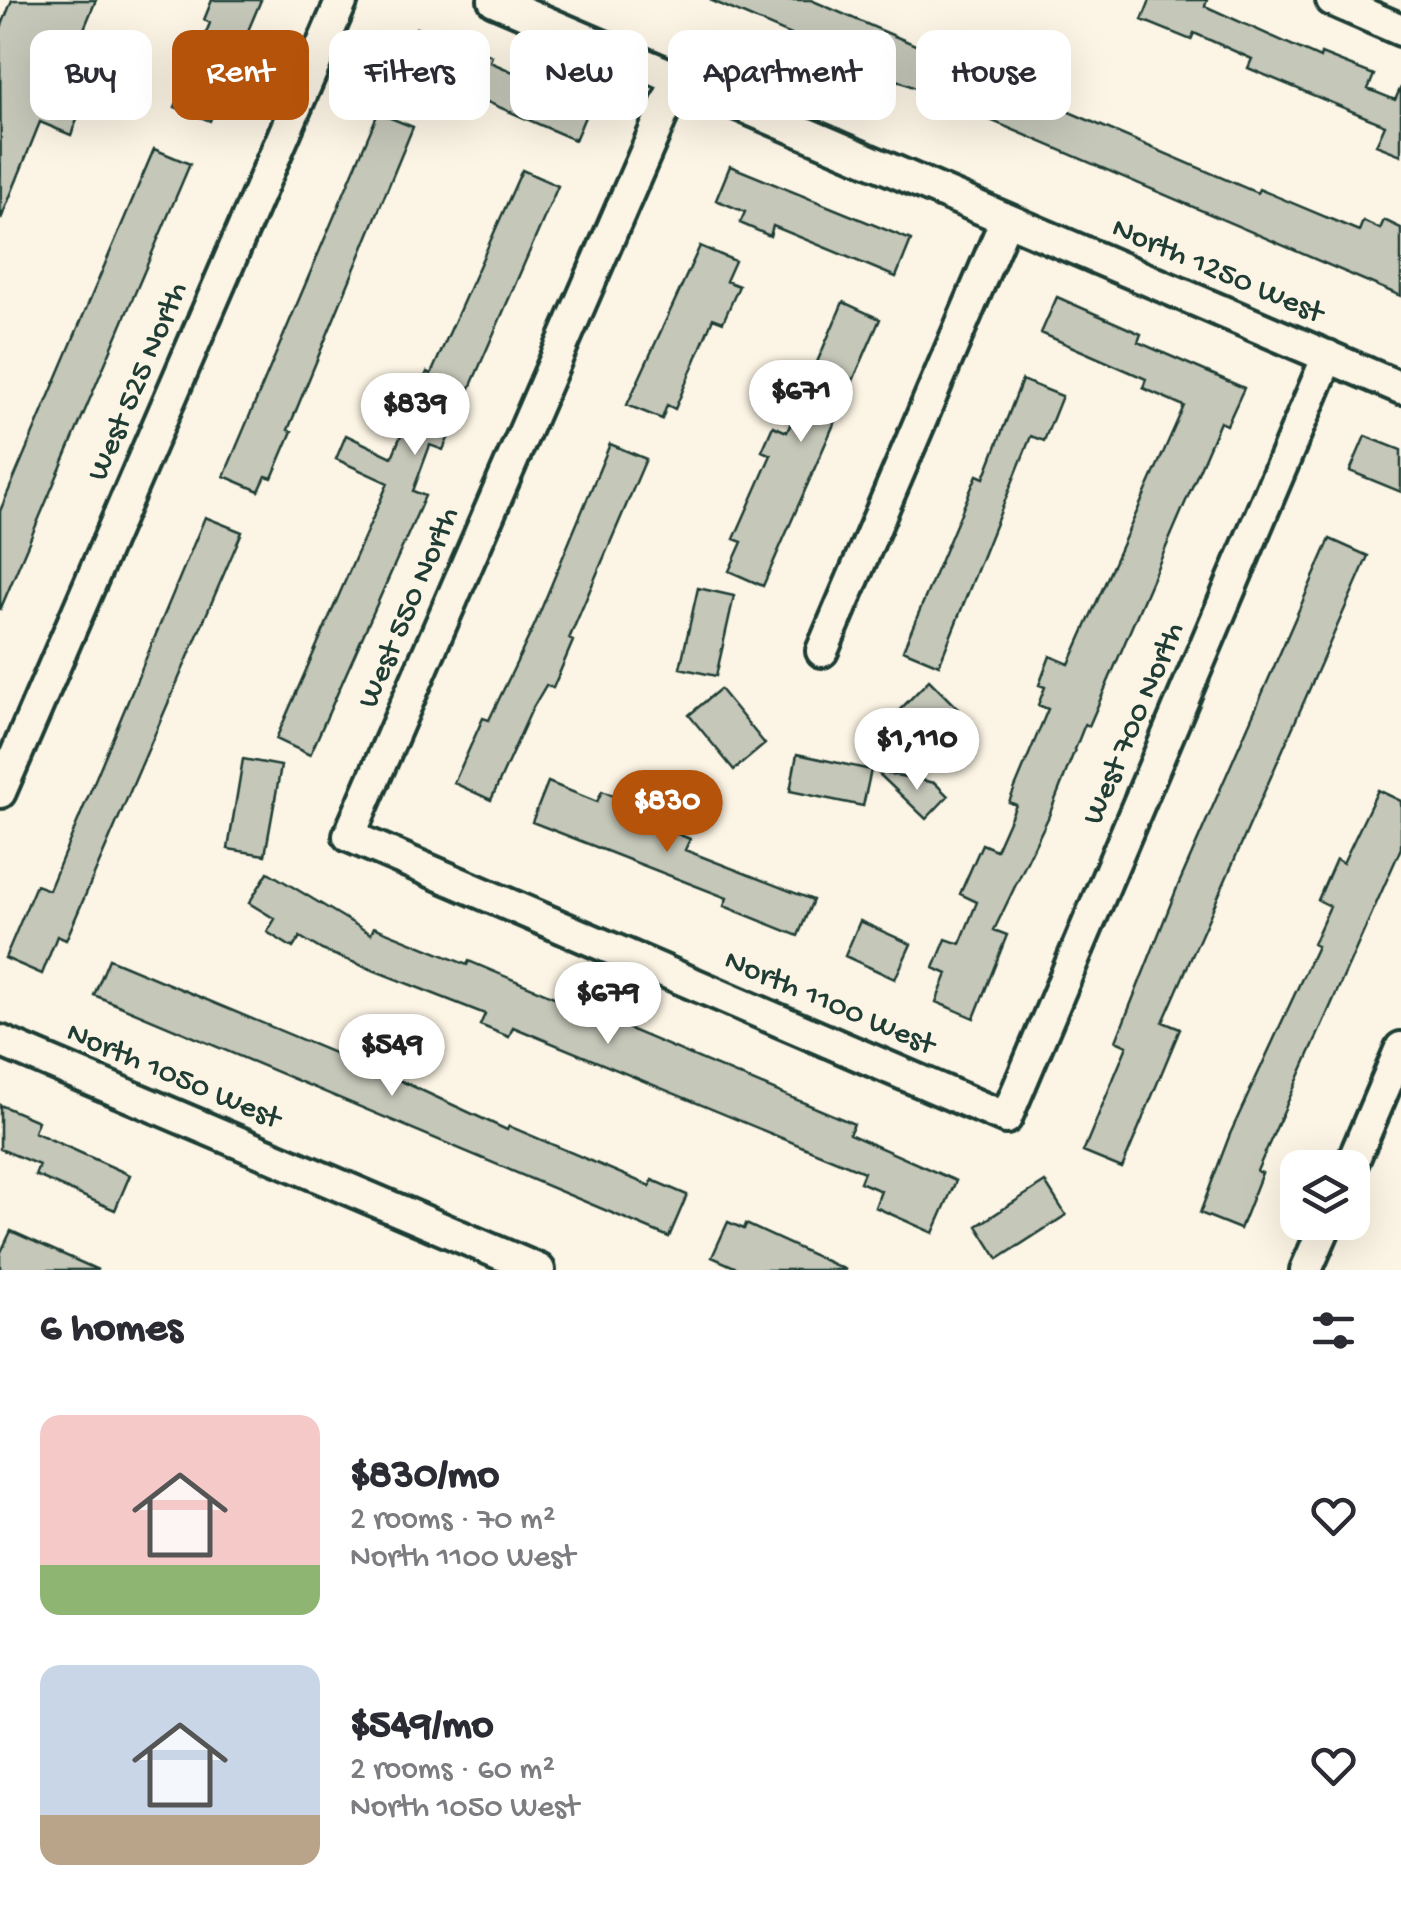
<!DOCTYPE html>
<html lang="en">
<head>
<meta charset="utf-8">
<style>
  :root { --surface:#fff; --page:#f7f7f7; --text:#2b2b33; --muted:#7c7c81; --accent:#b45309 }
  body { margin:0; font-family:"Gochi Hand",sans-serif; background:var(--page); color:var(--text); height:100vh; display:flex; flex-direction:column; font-size:38px; white-space:nowrap }
  * { box-sizing:border-box; margin:0 }
  p { font-size:32px; color:var(--muted) }
  .icon { flex:none; width:55px; height:55px; fill:none; stroke:currentColor; stroke-width:2; stroke-linecap:round; stroke-linejoin:round }
  .map { position:relative; height:1270px; overflow:hidden }
  .drawer { display:flex; flex-direction:column; background:var(--surface); flex:1 }
  .drawer>* { flex:none }
  .hud { position:absolute; left:30px; top:30px; width:1342px; height:90px; display:flex; gap:20px }
  .buttons { position:absolute; left:1280px; top:1150px; display:grid; gap:20px }
  .buttons a { display:grid; place-items:center; width:90px; height:90px; border-radius:20px; background:var(--surface); box-shadow:0 10px 40px #0002; font-size:50px }
  .price { position:absolute; translate:-50% -85px; padding:0 22px; border-radius:35px; background:#fff; color:#222; font-size:32px; line-height:65px; filter:drop-shadow(0 2px 5px #0008) }
  .price::after { content:''; position:absolute; left:50%; top:60px; width:30px; height:22px; margin-left:-15px; background:inherit; clip-path:polygon(0 0,100% 0,50% 100%) }
  .price.current { background:var(--accent); color:#fff }
  ul { padding:0; list-style:none }
  li { display:flex; align-items:center; gap:30px; height:250px; padding:0 40px }
  li span { display:grid; place-items:center; flex:none; width:280px; height:200px; border-radius:20px; color:#555 }
  li>.icon { margin-inline-start:auto }
  span .icon { width:120px; height:120px; fill:#fffc; stroke-width:1 }
  li b { font-size:42px }
  h2 { display:flex; justify-content:space-between; align-items:center; height:120px; padding:0 40px; font-size:42px }
  .tag { padding:0 35px; border-radius:20px; background:var(--surface); box-shadow:0 10px 40px #0002; font-size:35px; line-height:90px }
  .tag.current { background:var(--accent); color:#fff }
  .map>svg:first-child { display:block }
  .building { fill:#c5c7b9; stroke:#1f3d34; stroke-width:2.5 }
  .lines { fill:none; stroke-linecap:round; stroke-linejoin:round }
  .minor-casing { stroke:#1f3d34; stroke-width:38 }
  .minor { stroke:#fcf5e5; stroke-width:30 }
  .labels { text-anchor:middle; dominant-baseline:central; stroke-width:9; stroke-linejoin:round; paint-order:stroke }
  .street-label { font-size:32px; fill:#1f3d34; stroke:#fcf5e5 }
</style>
</head>
<body>
<div class="map">
<svg width="1401" height="1270" viewBox="0 0 1401 1270">
  <rect width="100%" height="100%" fill="#fcf5e5"/>
  <filter id="ink" filterUnits="userSpaceOnUse"><feTurbulence type="fractalNoise" baseFrequency=".01" numOctaves="2"/><feDisplacementMap in="SourceGraphic" scale="20" xChannelSelector="R" yChannelSelector="G"/><feConvolveMatrix kernelMatrix="1 2 1 2 8 2 1 2 1" color-interpolation-filters="sRGB"/></filter>
  <g filter="url(#ink)">
    <path class="building" d="M12,0h84l-20,48 8,3 -18,52 15,7 -10,25 -31,-13 -39,97 -1,-189z
      M212,0h49l-51,121 -35,-14 35,-84 -6,-3z
      M710,0h101l209,90 16,-36 33,14 -16,37 204,88 2,-4 100,42 4,-10 17,8 4,-9 17,8v68z
      M1150,0h57l-2,6 115,52 1,-4 53,21 -6,14 27,11 6,-13v68l-25,-10 9,-20 -137,-57 4,-9 -58,-26 -3,7 -49,-20z
      M416,28l22,10 2,-6 52,24 -2,6 100,43 -15,35 -175,-76z
      M378,113l35,14 -125,303 4,1 -20,47 -6,-2 -7,15 -35,-15z
      M154,149l36,15 -190,446v-99z
      M730,166l181,74 -15,37 -123,-51 -3,10 -30,-13 5,-11 -29,-12z
      M522,170l36,16 -115,264 -13,-5 -17,46 12,5 -115,259 -34,-16 112,-256 -52,-24 10,-24 46,22 35,-85 4,2z
      M700,246l35,15 -9,20 13,5 -16,36 -10,-4 -38,91 -8,-4 -5,14 -35,-14z
      M1057,297l84,37 -3,8 106,46 -17,37 -7,-3 -131,304 -4,-2 -37,94 -54,112 13,5 -33,83 -38,-16 11,-28 -13,-6 12,-29 14,5 17,-42 -17,-8 22,-50 14,6 20,-45 -7,-3 39,-93 -10,-4 7,-18 -6,-2 11,-29 19,8 115,-258 -41,-18 3,-9 -105,-46z
      M843,302l37,17 -117,267 -34,-15 13,-29 -8,-3 37,-84 -9,-4 11,-25 14,6z
      M1022,380l40,16 -18,45 -13,-5 -92,229 -36,-15 74,-175 7,3z
      M1365,436l36,14v42l-51,-21z
      M610,444l36,15 -77,180 4,2 -20,47 -7,-3 -14,24 -41,91 -37,-17 29,-65 6,2 46,-96z
      M205,517l37,15 -176,408 -9,-4 -15,38 -37,-16 31,-73 13,5z
      M1330,539l38,17 -205,466 17,7 -58,139 -39,-16 44,-106 -11,-5 61,-153z
      M698,588l36,8 -18,80 -36,-8z
      M929,680l29,29 -50,51 -29,-29z
      M720,689l45,55 -31,26 -45,-55z
      M797,754l74,16 -8,36 -73,-15z
      M243,759l38,7 -16,89 -37,-6z
      M876,771l59,12 13,13 -22,23z
      M548,782l49,20 5,-11 29,12 -5,10 64,26 -5,11 128,50 -15,36 -74,-30 3,-8 -195,-76z
      M1378,790l23,11v47l-144,323 5,2 -22,56 -40,-16 30,-79 87,-188 -4,-2 17,-38 -12,-6 18,-41 7,4z
      M268,872l103,62 3,-7 93,38 2,-4 385,163 -5,10 107,47 -23,52 -58,-26 6,-16 -21,-9 4,-10 -351,-145 -4,10 -29,-12 5,-11 -163,-64 -22,-13 -7,11 -26,-16 8,-13 -26,-16z
      M860,921l51,23 -16,35 -50,-23z
      M109,959l299,125 99,46 2,-4 141,60 2,-6 35,15 -18,42 -575,-242z
      M0,1105l38,16 -4,11 96,43 -15,35 -80,-35 4,-10 -39,-16z
      M1045,1182l21,33 -68,44 -21,-33z
      M728,1222l16,7 2,-5 100,46h-105l-29,-13z
      M11,1231l87,39h-98v-16z"/>
    <g class="lines">
      <g class="minor-casing">
        <path id="minor" d="M494,0l907,388
          M1332,0l69,30
          M678,78l-329,758 657,282 322,-762
          M822,651l184,-431
          M0,792l342,-792
          M0,1041l539,229
          M1350,1168l51,-120
          M1306,1270l21,-48"/>
      </g>
      <use href="#minor" class="minor"/>
    </g>
  </g>
  <g class="labels">
    <g class="street-label">
      <text transform="translate(1217 272) rotate(23)">North 1250 West</text>
      <text transform="translate(139 382) rotate(-67)">West 525 North</text>
      <text transform="translate(410 608) rotate(-67)">West 550 North</text>
      <text transform="translate(1135 724) rotate(-67)">West 700 North</text>
      <text transform="translate(829 1004) rotate(23)">North 1100 West</text>
      <text transform="translate(173 1077) rotate(23)">North 1050 West</text>
    </g>
  </g>
</svg>
<div class="buttons">
<a><svg class="icon" aria-label="layers" viewBox="0 0 24 24"><path d="M12 4l9 5-9 5-9-5zM3 14l9 5 9-5"/></svg></a>
</div>
<b class="price" style="left:801px;top:445px">$671</b>
<b class="price" style="left:415px;top:458px">$839</b>
<b class="price" style="left:917px;top:793px">$1,110</b>
<b class="price current" style="left:667px;top:855px">$830</b>
<b class="price" style="left:608px;top:1047px">$679</b>
<b class="price" style="left:392px;top:1099px">$549</b>
<div class="hud">
<a class="tag">Buy</a>
<a class="tag current">Rent</a>
<a class="tag">Filters</a>
<a class="tag">New</a>
<a class="tag">Apartment</a>
<a class="tag">House</a>
</div>
</div>
<section class="drawer">
<h2>6 homes<svg class="icon" aria-label="filters" viewBox="0 0 24 24"><path d="M4 7h16M4 17h16"/><circle cx="9" cy="7" r="2"/><circle cx="15" cy="17" r="2"/></svg></h2>
<ul>
<li><span style="background:linear-gradient(#f6c9c9 75%,#8fb573 0)"><svg class="icon" aria-label="home" viewBox="0 0 24 24"><path d="M3 11l9-7 9 7M6 9v11h12V9"/></svg></span><div><b>$830/mo</b><p>2 rooms · 70 m²</p><p>North 1100 West</p></div><svg class="icon" aria-label="heart" viewBox="0 0 24 24"><path d="M12 20l-8-8c-3-5 5-10 8-4 3-6 11-1 8 4z"/></svg></li>
<li><span style="background:linear-gradient(#c9d6e8 75%,#b9a48a 0)"><svg class="icon" aria-label="home" viewBox="0 0 24 24"><path d="M3 11l9-7 9 7M6 9v11h12V9"/></svg></span><div><b>$549/mo</b><p>2 rooms · 60 m²</p><p>North 1050 West</p></div><svg class="icon" aria-label="heart" viewBox="0 0 24 24"><path d="M12 20l-8-8c-3-5 5-10 8-4 3-6 11-1 8 4z"/></svg></li>
</ul>
</section>
</body>
</html>
